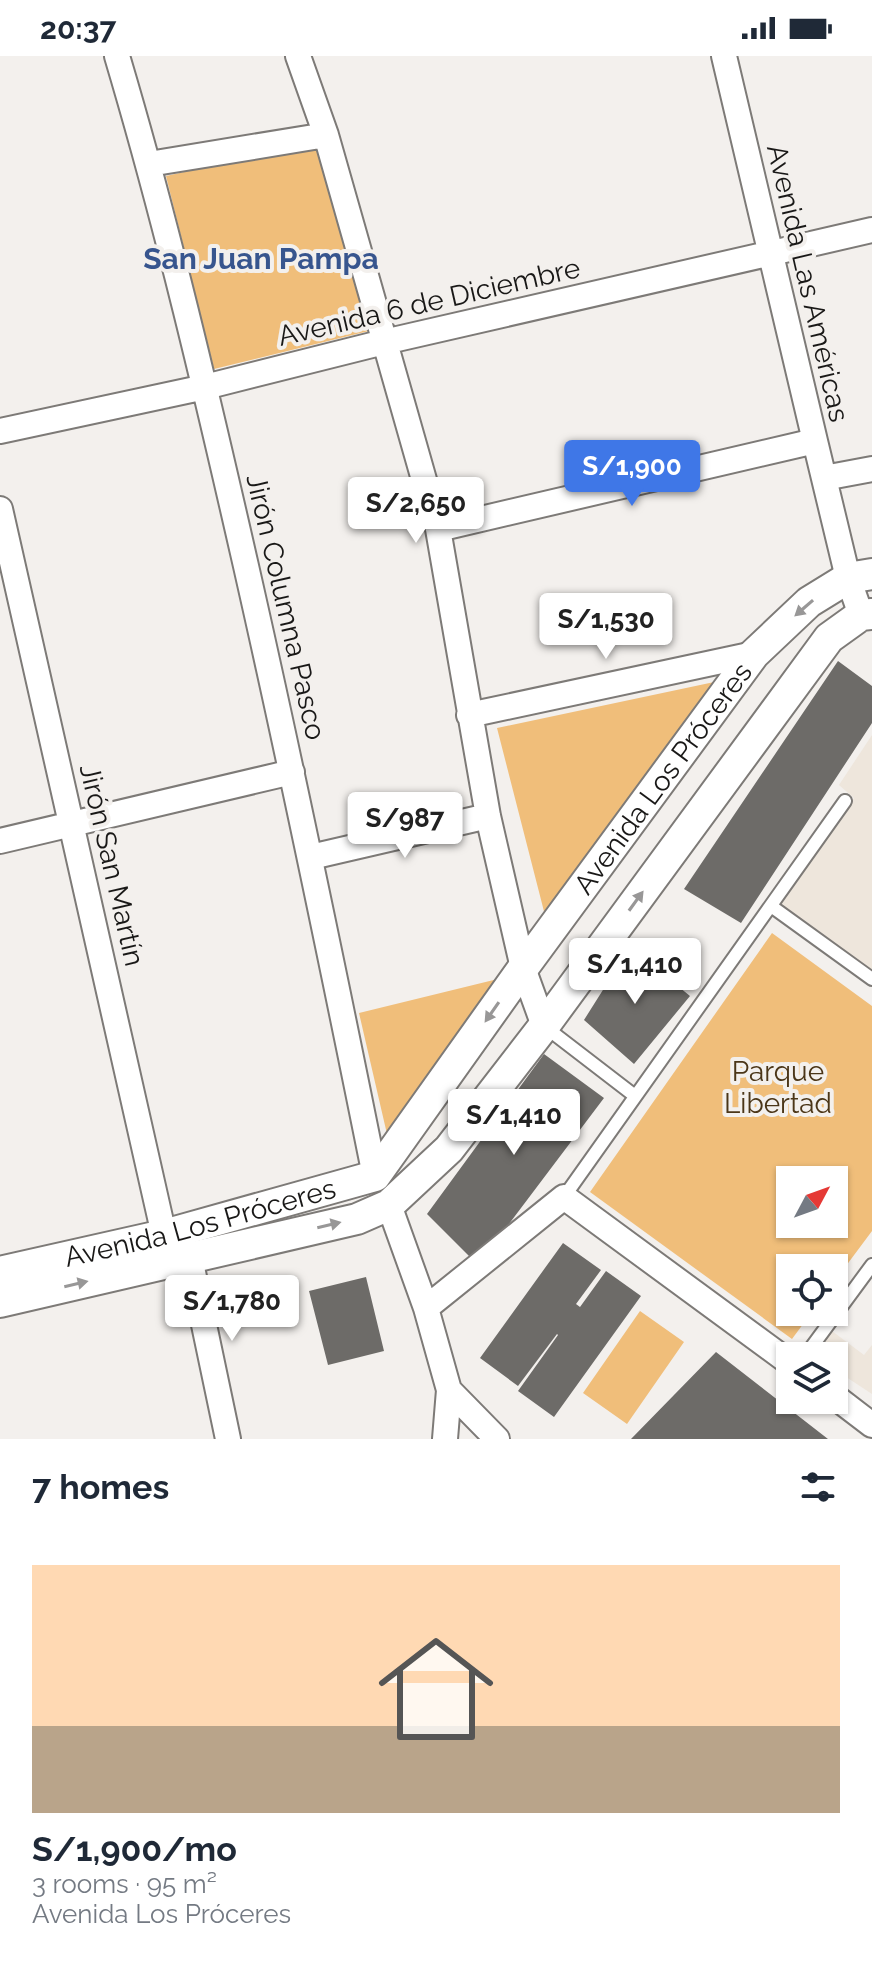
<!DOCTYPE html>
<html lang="en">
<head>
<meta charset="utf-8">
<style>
  :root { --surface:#fff; --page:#f6f6f7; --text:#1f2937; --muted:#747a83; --accent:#3f77e7 }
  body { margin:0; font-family:Raleway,sans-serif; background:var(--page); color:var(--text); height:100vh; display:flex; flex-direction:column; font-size:30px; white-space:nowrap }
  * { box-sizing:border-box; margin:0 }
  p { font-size:26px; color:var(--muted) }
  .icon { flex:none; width:44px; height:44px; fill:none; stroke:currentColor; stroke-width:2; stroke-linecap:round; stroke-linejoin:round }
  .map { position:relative; height:1383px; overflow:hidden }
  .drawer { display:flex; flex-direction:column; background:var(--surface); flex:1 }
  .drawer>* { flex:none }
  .needle { width:52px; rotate:49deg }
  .tools { position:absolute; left:776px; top:1110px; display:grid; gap:16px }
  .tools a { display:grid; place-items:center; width:72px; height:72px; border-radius:0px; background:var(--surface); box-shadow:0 2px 6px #0004; font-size:40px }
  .price { position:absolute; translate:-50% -68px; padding:0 18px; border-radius:8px; background:#fff; color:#222; font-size:26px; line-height:52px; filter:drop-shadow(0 2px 4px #0008) }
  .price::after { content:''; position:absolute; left:50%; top:48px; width:24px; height:18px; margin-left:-12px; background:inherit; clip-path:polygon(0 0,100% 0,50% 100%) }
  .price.on { background:var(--accent); color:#fff }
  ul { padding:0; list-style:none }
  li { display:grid; align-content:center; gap:16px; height:424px; padding:0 32px }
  li span { display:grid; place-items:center; height:248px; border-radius:0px; color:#555 }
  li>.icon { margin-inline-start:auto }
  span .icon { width:144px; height:144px; fill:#fffc; stroke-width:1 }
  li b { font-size:34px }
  h2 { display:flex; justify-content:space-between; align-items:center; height:96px; padding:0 32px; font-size:34px }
  .status { display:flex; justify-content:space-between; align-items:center; height:56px; padding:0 40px; background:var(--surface); direction:ltr }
  .status svg { height:22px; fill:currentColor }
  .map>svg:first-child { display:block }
  .built { fill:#eee6dc }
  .green { fill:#f0be7a; fill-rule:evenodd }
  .building { fill:#6d6b68 }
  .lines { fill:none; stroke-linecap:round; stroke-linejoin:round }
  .service-casing { stroke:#7d7a77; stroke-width:16 }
  .minor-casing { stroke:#7d7a77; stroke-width:28 }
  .tertiary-casing { stroke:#7d7a77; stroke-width:34 }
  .service { stroke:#fff; stroke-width:12 }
  .minor { stroke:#fff; stroke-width:24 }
  .tertiary { stroke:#fff; stroke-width:30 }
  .oneway { fill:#989797 }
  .labels { text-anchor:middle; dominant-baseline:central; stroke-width:8; stroke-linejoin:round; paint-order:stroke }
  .street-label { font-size:28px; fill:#191817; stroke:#f3f0ed }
  .park-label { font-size:28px; fill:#4b3618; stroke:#f3f0ed }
  .neighbourhood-label { font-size:30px; font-weight:bold; fill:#37558e; stroke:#f3f0ed }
</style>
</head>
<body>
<div class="status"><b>20:37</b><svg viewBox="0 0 49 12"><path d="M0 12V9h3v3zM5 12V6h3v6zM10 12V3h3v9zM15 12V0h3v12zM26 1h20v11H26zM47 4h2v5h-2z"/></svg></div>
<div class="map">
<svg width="872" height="1383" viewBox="0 0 872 1383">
  <rect width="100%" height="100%" fill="#f3f0ed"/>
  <path class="built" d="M872,679v237l-94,-68 76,-106 -15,-13z
    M832,1275l32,24 8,-10v49l-38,-25v-13h-17z"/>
  <path class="green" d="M324,85l53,188 -163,40 -48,-193z
    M719,625l-171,246 -51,-199z
    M772,877l100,73v225l-38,51v-14h-44v44h22l-20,27 -202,-147zM790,1124h44v44h-44z
    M514,919l-124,172 -31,-134z
    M640,1255l44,31 -57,82 -44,-31z"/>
  <path class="building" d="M838,605l34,25v37l-131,200 -57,-34z
    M630,891l60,49 -56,68 -50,-44z
    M544,998l60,44 -126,167 -51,-51z
    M563,1187l38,27 -25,34 4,3 26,-36 35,25 -87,121 -36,-26 40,-56 -1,-1 -39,52 -38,-28z
    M366,1221l18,74 -56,14 -19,-74z
    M716,1296l112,87h-197z"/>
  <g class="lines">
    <g class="service-casing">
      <path id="service" d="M771,850l101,73
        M544,970l91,70
        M564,1141l281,-396
        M805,1300l67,-91"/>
    </g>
    <g class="minor-casing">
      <path id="minor" d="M117,0c50,168 90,339 129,510 46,203 88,406 129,610
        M298,0l28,79 112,394 50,287 35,152 21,58
        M724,0l91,385 33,137 13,37
        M149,108l177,-29
        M0,375l205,-44 179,-45 488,-112
        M824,422l48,-9
        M0,453l164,726
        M438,473l377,-88
        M469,659l285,-61
        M0,785l292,-69
        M311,801l177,-41
        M389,1149l37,103 23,82 -4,49
        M190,1202l38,181
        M426,1252l138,-111 226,166
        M449,1334l48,49
        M834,1340l38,29"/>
    </g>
    <g class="tertiary-casing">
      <g id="tertiary">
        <path id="s1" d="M0,1216l164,-37 211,-59 148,-208 231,-314 55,-52 39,-24 24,-4"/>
        <path d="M0,1246l357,-83 32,-14 60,-56 95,-123 285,-388 32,-23 11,-1"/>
      </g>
    </g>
    <use href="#service" class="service"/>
    <use href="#minor" class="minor"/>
    <use href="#tertiary" class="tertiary"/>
  </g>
  <defs><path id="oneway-solid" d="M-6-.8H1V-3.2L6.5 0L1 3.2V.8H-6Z" transform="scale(2)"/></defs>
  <g class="oneway">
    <use href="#oneway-solid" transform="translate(804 552) rotate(139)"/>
    <use href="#oneway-solid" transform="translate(636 845) rotate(-54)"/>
    <use href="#oneway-solid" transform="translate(492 956) rotate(125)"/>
    <use href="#oneway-solid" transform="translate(329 1169) rotate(-13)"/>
    <use href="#oneway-solid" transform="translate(76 1228) rotate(-13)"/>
  </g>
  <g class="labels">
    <g class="street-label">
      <text transform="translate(808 227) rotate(77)">Avenida Las Américas</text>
      <text transform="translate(429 246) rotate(-13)">Avenida 6 de Diciembre</text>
      <text transform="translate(286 551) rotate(77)">Jirón Columna Pasco</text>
      <text stroke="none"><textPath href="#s1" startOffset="878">Avenida Los Próceres</textPath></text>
      <text transform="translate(112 809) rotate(77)">Jirón San Martín</text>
      <text stroke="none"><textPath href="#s1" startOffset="206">Avenida Los Próceres</textPath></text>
    </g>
    <g class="park-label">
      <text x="778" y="1015">Parque<tspan x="778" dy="32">Libertad</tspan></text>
    </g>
    <g class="neighbourhood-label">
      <text x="261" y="202">San Juan Pampa</text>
    </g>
  </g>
</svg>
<div class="tools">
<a><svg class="needle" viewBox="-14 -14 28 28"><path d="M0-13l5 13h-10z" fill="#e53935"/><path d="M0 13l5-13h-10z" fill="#747a83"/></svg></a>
<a><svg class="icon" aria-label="locate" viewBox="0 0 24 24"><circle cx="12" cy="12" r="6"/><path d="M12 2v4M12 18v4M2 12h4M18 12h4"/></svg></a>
<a><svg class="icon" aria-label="layers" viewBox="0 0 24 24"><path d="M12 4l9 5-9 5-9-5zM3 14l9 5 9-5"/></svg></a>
</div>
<b class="price on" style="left:632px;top:452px">S/1,900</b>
<b class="price" style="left:416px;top:489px">S/2,650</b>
<b class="price" style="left:606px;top:605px">S/1,530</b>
<b class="price" style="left:405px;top:804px">S/987</b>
<b class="price" style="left:635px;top:950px">S/1,410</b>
<b class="price" style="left:514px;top:1101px">S/1,410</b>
<b class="price" style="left:232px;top:1287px">S/1,780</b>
</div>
<section class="drawer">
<h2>7 homes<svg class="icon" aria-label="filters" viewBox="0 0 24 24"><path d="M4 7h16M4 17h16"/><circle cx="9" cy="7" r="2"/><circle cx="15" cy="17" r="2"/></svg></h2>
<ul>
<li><span style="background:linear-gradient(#ffd9b3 65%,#b9a48a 0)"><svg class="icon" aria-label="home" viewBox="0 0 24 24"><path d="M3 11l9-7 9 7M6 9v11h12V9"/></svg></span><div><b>S/1,900/mo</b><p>3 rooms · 95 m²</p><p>Avenida Los Próceres</p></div></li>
</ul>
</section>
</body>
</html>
